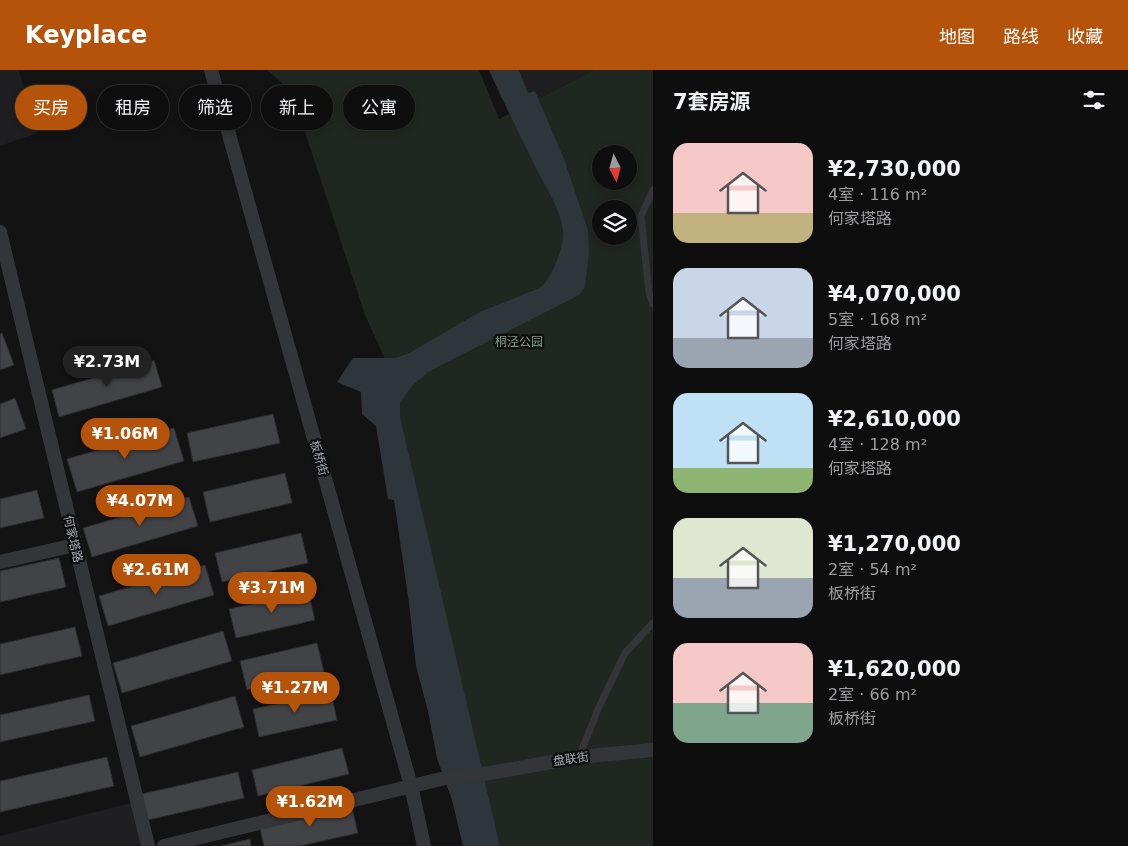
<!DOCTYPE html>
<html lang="zh">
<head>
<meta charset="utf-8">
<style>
  :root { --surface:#0e0e0f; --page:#171718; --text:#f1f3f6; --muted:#9b9c9e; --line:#2e2e2f; --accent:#b45309 }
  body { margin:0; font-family:"DejaVu Sans","Noto Sans SC",sans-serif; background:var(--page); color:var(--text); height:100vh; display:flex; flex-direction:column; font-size:19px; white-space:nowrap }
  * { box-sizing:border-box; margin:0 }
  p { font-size:16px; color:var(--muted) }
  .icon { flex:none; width:28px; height:28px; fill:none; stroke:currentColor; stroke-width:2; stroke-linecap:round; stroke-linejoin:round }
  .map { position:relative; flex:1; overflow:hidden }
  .details { display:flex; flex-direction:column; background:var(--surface); width:475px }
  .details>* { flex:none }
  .top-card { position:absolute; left:15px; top:15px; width:475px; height:45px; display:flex; gap:10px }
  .needle { width:32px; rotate:174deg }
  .tools { position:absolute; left:592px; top:75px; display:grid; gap:10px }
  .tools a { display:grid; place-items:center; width:45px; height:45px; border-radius:50%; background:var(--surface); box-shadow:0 2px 8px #0003,0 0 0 1px var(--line); font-size:25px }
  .price { position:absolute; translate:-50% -42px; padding:0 11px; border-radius:18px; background:var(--accent); color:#fff; font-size:16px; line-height:32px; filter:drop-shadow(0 1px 2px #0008) }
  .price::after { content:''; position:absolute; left:50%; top:30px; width:15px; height:11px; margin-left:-8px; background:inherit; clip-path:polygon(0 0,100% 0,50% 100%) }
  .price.current { background:#222; color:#fff }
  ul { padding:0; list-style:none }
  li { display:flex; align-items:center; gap:15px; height:125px; padding:0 20px }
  li span { display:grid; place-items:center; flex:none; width:140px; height:100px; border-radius:15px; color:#555 }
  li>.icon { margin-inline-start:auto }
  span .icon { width:60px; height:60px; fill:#fffc; stroke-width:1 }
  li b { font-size:21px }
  h2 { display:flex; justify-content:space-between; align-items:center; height:60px; padding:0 20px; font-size:21px }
  .pill { padding:0 18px; border-radius:22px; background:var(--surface); box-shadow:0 2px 8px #0003,0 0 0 1px var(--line); font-size:18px; line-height:45px }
  .pill.current { background:var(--accent); color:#fff }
  header { display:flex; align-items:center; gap:30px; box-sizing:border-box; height:70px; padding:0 25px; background:var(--accent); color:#fff }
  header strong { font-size:24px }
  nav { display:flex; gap:28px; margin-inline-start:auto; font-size:18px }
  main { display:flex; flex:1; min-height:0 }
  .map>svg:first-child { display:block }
  .built { fill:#1f1f21 }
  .green { fill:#202620; fill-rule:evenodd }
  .water { fill:#2e363c }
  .building { fill:#424347; stroke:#2d2d30 }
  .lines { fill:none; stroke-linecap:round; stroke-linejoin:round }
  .service { stroke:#343539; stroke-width:7 }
  .minor { stroke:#343539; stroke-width:14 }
  .labels { text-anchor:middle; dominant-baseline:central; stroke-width:4.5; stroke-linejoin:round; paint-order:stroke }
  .park-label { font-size:12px; fill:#7f9c80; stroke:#0e0e0f }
  .street-label { font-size:12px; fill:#a6abb3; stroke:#0e0e0f }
</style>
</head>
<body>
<header>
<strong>Keyplace</strong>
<nav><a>地图</a><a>路线</a><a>收藏</a></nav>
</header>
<main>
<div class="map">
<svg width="653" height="776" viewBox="0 0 653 776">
  <rect width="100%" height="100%" fill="#131314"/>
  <path class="built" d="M0,0h21l-2,1 18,62 -37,13z
    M519,0h75l-56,29 -3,-8 -7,2z
    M139,731l11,41 -15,4h-135v-10z"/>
  <path class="green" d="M267,0h212l20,49 95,-49h59v776h-153l-115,-487 -20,-44 -73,-223zM601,84h28v27h-28zM601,139h28v27h-28z"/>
  <path class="water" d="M489,0h30l9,23 7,-2 29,68 24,71 1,22 -4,35 -6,8 -151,77 -16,14 -12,16v15l100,429h-37l-11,-46 -15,-42 -9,-47 -12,-45 -7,-63 -15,-103 -6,-1 -12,-73 -14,-12 -1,-22 -24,-10 16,-24h43l13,-5 71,-41 60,-24c12,-9 25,-43 23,-58 -3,-21 -16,-41 -26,-60 -16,-33 -33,-66 -48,-100z"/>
  <path class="building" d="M2,263l12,32 -14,5v-36z
    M154,290l8,27 -103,30 -7,-27z
    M15,328l11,31 -26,9v-34z
    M273,344l7,29 -87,19 -6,-29z
    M174,358l10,33 -107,31 -10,-33z
    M285,403l7,30 -82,19 -7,-30z
    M37,420l7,28 -44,10v-29z
    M189,427l9,29 -106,31 -9,-29z
    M301,463l7,30 -86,19 -7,-29z
    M59,488l7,29 -66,15v-31z
    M205,495l9,30 -106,31 -9,-30z
    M308,521l7,29 -79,18 -7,-29z
    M75,557l7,29 -82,19v-31z
    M223,561l9,30 -110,32 -9,-30z
    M317,573l7,29 -77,18 -7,-29z
    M331,622l6,28 -78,17 -6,-28z
    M89,625l6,26 -95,21v-27z
    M235,626l9,31 -104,30 -9,-31z
    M342,678l7,26 -91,22 -6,-26z
    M107,687l7,29 -114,26v-31z
    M238,702l6,26 -96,22 -6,-26z
    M351,734l7,29 -58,13h-36l-5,-22z
    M250,769l1,7h-31z"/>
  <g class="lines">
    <path class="service" d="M653,120l-12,26 8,77 4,11
      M579,687l20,-50 26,-54 28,-30"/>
    <path class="minor" d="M211,0l200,716 13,60
      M0,162l148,614
      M0,492l75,-17
      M164,776l281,-68 45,-5 89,-16 74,-7"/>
  </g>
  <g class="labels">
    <g class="park-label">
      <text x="519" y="272">桐泾公园</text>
    </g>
    <g class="street-label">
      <text transform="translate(319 388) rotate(74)">板桥街</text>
      <text transform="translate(73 469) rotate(77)">何家塔路</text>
      <text transform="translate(571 689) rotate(-8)">盘联街</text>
    </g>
  </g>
</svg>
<div class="tools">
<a><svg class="needle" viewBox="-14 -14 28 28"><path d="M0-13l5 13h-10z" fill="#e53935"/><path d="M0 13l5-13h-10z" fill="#9b9c9e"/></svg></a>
<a><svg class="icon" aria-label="layers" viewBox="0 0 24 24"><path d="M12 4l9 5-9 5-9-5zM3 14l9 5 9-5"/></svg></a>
</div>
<b class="price current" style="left:107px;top:318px">¥2.73M</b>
<b class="price" style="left:125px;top:390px">¥1.06M</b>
<b class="price" style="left:140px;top:457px">¥4.07M</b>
<b class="price" style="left:156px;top:526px">¥2.61M</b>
<b class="price" style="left:272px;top:544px">¥3.71M</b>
<b class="price" style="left:295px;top:644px">¥1.27M</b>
<b class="price" style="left:310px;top:758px">¥1.62M</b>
<div class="top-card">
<a class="pill current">买房</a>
<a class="pill">租房</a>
<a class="pill">筛选</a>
<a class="pill">新上</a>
<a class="pill">公寓</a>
</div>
</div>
<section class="details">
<h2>7套房源<svg class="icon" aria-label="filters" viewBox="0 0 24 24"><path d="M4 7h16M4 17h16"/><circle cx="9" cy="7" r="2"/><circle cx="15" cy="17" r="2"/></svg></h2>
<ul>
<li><span style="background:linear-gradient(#f6c9c9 70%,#c2b280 0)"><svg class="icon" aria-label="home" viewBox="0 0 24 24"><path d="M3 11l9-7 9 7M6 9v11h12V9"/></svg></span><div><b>¥2,730,000</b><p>4室 · 116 m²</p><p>何家塔路</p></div></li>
<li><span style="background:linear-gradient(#c9d6e8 70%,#9aa5b1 0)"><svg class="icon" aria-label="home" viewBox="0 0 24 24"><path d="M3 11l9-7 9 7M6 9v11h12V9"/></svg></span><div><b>¥4,070,000</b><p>5室 · 168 m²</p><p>何家塔路</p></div></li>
<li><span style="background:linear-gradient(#bfe0f5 75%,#8fb573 0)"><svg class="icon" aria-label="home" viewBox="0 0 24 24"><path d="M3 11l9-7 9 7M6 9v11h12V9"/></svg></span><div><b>¥2,610,000</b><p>4室 · 128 m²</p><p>何家塔路</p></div></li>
<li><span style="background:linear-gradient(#dfe7d0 60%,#9aa5b1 0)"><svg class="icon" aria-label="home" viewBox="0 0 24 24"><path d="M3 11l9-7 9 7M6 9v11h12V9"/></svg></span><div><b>¥1,270,000</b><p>2室 · 54 m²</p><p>板桥街</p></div></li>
<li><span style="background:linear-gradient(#f6c9c9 60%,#7fa58c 0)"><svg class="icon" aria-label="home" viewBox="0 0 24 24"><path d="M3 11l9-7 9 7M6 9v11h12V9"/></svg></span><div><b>¥1,620,000</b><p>2室 · 66 m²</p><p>板桥街</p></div></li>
</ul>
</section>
</main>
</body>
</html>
